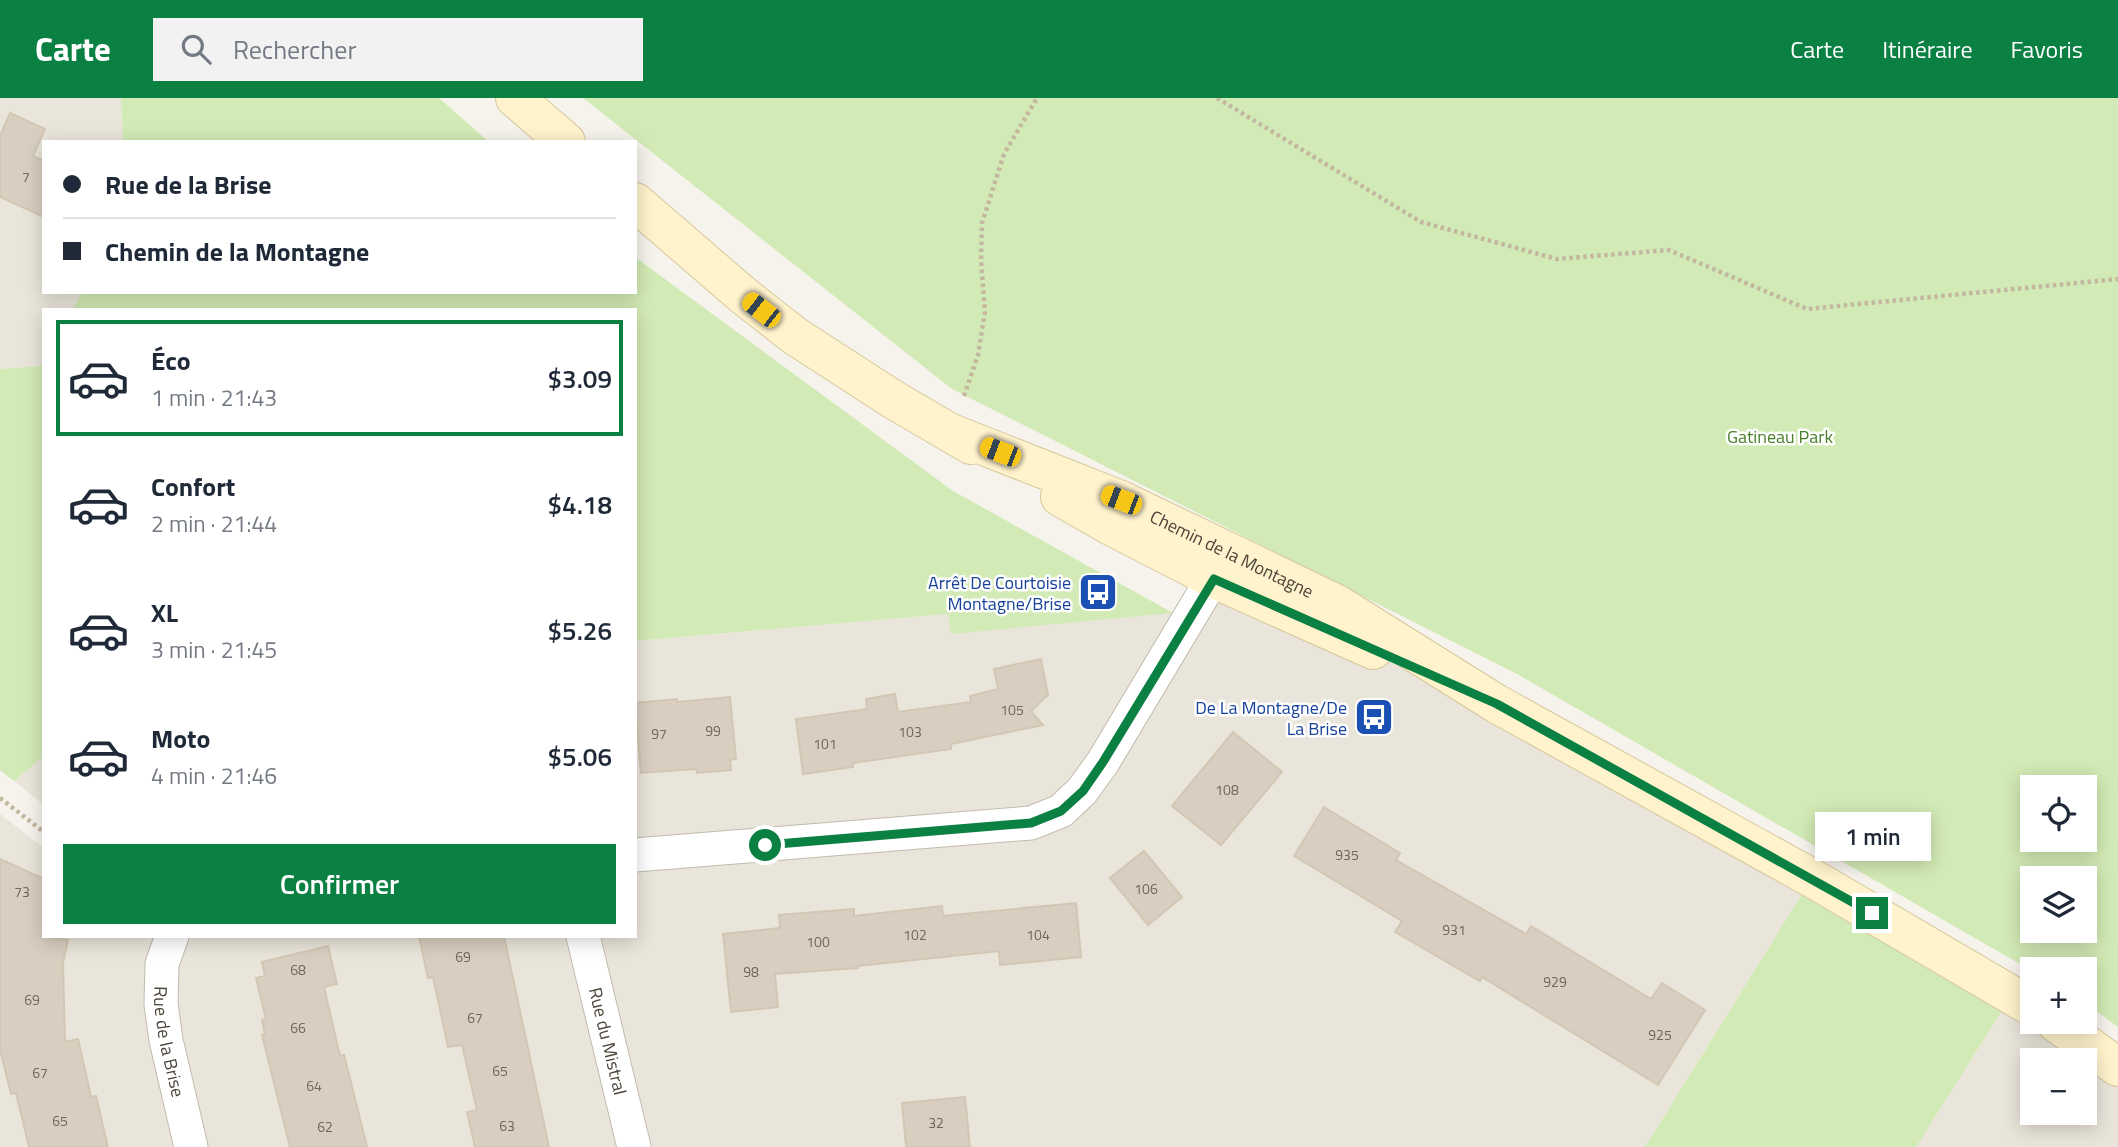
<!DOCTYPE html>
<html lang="fr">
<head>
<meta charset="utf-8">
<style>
  :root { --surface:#fff; --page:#f2f2f3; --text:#1f2937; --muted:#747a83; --line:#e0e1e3; --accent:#0b8043 }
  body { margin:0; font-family:"Titillium Web",sans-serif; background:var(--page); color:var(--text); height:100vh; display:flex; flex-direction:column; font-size:26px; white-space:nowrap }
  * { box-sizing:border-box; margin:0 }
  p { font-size:23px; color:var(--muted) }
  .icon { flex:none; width:38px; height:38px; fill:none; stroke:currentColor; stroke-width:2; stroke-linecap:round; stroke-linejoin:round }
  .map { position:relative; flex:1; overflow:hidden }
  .sheet { position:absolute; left:42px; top:210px; width:595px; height:630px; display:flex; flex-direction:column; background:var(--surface); border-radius:0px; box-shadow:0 4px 18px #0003 }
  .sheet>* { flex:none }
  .top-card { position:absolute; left:42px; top:42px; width:595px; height:154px; border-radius:0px; box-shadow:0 4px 18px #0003; display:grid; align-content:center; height:154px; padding:0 21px; background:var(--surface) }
  .buttons { position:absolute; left:2020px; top:677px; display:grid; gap:14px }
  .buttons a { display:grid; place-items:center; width:77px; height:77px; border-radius:0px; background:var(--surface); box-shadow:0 4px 18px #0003; font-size:35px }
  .end { position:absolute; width:32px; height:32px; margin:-16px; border:9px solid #0b8043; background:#fff; box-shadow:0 0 0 4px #fff }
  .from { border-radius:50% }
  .bubble { position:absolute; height:49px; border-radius:0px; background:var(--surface); box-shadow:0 4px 18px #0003; font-size:23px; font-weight:600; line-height:49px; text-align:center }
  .car { position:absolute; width:21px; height:42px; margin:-21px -10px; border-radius:9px; box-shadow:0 0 5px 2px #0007; background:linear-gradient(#f5c518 24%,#345 0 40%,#f5c518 0 76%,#345 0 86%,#f5c518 0) }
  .top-card b { display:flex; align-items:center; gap:24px; height:66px; font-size:26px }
  .top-card b+b { border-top:2px solid var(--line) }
  .top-card i { width:18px; height:18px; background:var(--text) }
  ul { padding:12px 0 0; list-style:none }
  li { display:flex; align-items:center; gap:21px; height:116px; margin:0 14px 10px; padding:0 7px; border:4px solid transparent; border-radius:0px }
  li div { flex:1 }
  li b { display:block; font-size:26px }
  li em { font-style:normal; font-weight:600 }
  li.on { border-color:var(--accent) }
  li>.icon { width:63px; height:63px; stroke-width:1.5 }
  .cta { display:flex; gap:14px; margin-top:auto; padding:14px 21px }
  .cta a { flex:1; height:80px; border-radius:0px; background:var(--accent); color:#fff; font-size:28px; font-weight:600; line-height:80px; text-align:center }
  header { display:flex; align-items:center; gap:42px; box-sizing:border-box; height:98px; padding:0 35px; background:var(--accent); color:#fff }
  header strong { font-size:33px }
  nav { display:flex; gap:38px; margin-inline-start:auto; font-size:24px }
  .search { width:490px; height:63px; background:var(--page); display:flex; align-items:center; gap:18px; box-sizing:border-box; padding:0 24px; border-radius:0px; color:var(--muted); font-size:26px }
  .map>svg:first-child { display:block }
</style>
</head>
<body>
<header>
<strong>Carte</strong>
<div class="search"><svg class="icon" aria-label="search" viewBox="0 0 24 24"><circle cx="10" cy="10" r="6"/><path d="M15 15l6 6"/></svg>Rechercher</div>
<nav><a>Carte</a><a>Itinéraire</a><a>Favoris</a></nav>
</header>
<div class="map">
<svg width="2118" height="1049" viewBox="0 0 2118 1049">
  <rect width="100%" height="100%" fill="#f6f3ec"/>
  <!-- residential -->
  <g fill="#eae5da" fill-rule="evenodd">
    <polygon points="0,0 121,0 123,44 44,44 44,194 82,194 72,212 44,212 44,262 40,268 0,271"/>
    <polygon points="1214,481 1497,606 1812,780 1645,1049 0,1049 0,716 44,750 44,838 635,838 635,543 949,516 951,535 1173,515"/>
    <polygon points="44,658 44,707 14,683"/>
    <path d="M2012 897 2118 969V1049H1916ZM2032 962H2084V1015H2032Z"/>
  </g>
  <!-- green -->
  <g fill="#d2eab5" fill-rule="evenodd">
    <polygon points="121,0 439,0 489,44 123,44"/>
    <path d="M583 0H2118V929L2084 904V872H2032V873L1517 576 952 291ZM2032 690H2084V742H2032ZM2032 780H2084V833H2032Z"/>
    <polygon points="635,159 953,393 1173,515 951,536 948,516 635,543 635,212 72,212 82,194 635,194"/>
    <polygon points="44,262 44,658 14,683 0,672 0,271 40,268"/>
    <polygon points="1812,780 2012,897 1916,1049 1645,1049"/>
  </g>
  <!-- building -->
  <g fill="#d8cfc1" stroke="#d3c7b4" stroke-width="2">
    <polygon points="10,15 45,31 33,58 44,63 44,119 0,99 0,38"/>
    <polygon points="1041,561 1048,597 1031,613 1043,627 951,646 951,651 853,665 853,669 803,676 796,621 867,611 866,601 895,596 898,614 971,604 970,598 998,591 994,571"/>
    <polygon points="730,599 736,661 730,662 731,672 697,675 697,671 641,675 635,605 677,601 677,604"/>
    <polygon points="1233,634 1282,674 1221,747 1172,708"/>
    <polygon points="1324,709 1400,755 1396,762 1526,836 1531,828 1651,901 1662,885 1705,912 1658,987 1482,879 1480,883 1395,834 1402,823 1294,758"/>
    <polygon points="1144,753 1182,799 1148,827 1110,780"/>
    <polygon points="0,761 44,781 44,838 68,842 63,865 65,944 78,941 91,999 96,998 108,1049 29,1049 16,995 11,996 0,951"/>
    <polygon points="1076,805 1081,859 1000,867 999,853 858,868 858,870 775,876 778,909 731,914 723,836 780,830 779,817 854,811 854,818 942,808 943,818"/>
    <polygon points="419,838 504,838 549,1049 475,1049 467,1014 477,1012 462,947 448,949 433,879 428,880"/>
    <polygon points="328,848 337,886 324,889 340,958 344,957 367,1049 290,1049 262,937 265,936 262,922 266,921 256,880 265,878 262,864"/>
    <polygon points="965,999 970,1049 906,1049 902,1005"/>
  </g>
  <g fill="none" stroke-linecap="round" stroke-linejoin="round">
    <!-- street casing -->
    <g stroke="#c2bbae" stroke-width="35">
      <g id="street">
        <polyline points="635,757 1031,725 1061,713 1082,693 1103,664 1225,460"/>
        <path id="s1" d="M172 838 162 866 161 906 166 942 191 1049"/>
        <path id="s2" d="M583 838 634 1049"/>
      </g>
    </g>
    <!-- secondary casing -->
    <g stroke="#d6c79b" stroke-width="40">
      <g id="secondary">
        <polyline points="515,0 566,44"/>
        <polyline points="635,104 744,198 795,238 894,302 971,347"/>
        <path id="s3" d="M951 335 1121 402 1337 506 1497 606 1812 780 2032 909"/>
        <polyline points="1060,399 1109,427 1214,481 1373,552"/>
        <polyline points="2055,924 2118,969"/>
      </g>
    </g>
    <!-- path -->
    <g stroke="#c4b79f" stroke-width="4.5" stroke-dasharray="3.5 3.5" stroke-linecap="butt">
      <polyline points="1217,0 1421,124 1557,161 1669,152 1807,211 2118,181"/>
      <polyline points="964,298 978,257 985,214 981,162 982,125 1004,56 1037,0"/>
      <polyline points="0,700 44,734"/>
    </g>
    <!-- street -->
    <use href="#street" stroke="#fff" stroke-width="33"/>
    <!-- secondary -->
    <use href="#secondary" stroke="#fff3cd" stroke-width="38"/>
  </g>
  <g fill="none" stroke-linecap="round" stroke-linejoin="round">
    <!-- route -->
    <polyline stroke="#0b8043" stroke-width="9" points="765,747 1031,725 1061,713 1083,693 1103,664 1214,481 1497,606 1872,815"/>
  </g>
  <!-- icons -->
  <defs>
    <g id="bus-square" transform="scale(2.0125)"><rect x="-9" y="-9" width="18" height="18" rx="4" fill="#1a4fb4" stroke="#fff"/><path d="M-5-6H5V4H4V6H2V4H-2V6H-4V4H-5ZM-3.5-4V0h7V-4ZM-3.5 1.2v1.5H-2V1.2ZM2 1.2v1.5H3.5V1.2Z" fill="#fff"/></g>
  </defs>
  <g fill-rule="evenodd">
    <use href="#bus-square" x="1098" y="494"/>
    <use href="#bus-square" x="1374" y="619"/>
  </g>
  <g text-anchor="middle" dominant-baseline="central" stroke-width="5" stroke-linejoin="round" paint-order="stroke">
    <!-- number labels -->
    <g font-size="14" fill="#6e675b">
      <text x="26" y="78">7</text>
      <text x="1012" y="611">105</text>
      <text x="713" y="632">99</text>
      <text x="910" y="633">103</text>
      <text x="659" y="635">97</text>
      <text x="825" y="645">101</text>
      <text x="1227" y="691">108</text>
      <text x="1347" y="756">935</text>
      <text x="1146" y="790">106</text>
      <text x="22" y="793">73</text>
      <text x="1454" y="831">931</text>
      <text x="915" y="836">102</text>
      <text x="1038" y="836">104</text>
      <text x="818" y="843">100</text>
      <text x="463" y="858">69</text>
      <text x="298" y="871">68</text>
      <text x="751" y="873">98</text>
      <text x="1555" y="883">929</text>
      <text x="32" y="901">69</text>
      <text x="475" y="919">67</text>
      <text x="298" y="929">66</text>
      <text x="1660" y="936">925</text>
      <text x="500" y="972">65</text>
      <text x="40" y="974">67</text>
      <text x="314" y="987">64</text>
      <text x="60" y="1022">65</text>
      <text x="936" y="1024">32</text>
      <text x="507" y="1027">63</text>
      <text x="325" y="1028">62</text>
    </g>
    <!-- park labels -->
    <g font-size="18" fill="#4a7f2a" stroke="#fff">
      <text x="1780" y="338">Gatineau Park</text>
    </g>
    <!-- street labels -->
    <g font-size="18" fill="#4b4439" stroke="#fff">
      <text stroke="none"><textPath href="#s3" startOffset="306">Chemin de la Montagne</textPath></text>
      <text stroke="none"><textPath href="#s1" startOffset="108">Rue de la Brise</textPath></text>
      <text stroke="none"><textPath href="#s2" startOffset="108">Rue du Mistral</textPath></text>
    </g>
    <!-- transit labels -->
    <g font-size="18" fill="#164399" stroke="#fff" text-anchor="end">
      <text x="1071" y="484">Arrêt De Courtoisie<tspan x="1071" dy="21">Montagne/Brise</tspan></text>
      <text x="1347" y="609">De La Montagne/De<tspan x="1347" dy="21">La Brise</tspan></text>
    </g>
  </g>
</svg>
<div class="buttons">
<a><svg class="icon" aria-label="locate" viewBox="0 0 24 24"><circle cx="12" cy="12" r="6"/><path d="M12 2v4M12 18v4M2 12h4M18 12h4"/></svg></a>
<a><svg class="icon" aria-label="layers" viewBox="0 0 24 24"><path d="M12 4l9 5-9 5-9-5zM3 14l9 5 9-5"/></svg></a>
<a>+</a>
<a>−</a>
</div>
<i class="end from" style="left:765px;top:747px"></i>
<i class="end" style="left:1872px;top:815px"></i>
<div class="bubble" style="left:1815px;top:714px;width:116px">1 min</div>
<i class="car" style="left:761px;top:212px;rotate:308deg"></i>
<i class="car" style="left:1000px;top:354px;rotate:291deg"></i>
<i class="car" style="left:1121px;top:402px;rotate:291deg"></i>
<div class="top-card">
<b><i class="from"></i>Rue de la Brise</b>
<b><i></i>Chemin de la Montagne</b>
</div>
<section class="sheet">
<ul>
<li class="on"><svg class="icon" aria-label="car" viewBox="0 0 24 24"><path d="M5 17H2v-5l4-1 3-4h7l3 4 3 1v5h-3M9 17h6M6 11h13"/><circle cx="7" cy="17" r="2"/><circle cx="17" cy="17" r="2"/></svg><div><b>Éco</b><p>1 min · 21:43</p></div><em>$3.09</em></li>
<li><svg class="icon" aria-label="car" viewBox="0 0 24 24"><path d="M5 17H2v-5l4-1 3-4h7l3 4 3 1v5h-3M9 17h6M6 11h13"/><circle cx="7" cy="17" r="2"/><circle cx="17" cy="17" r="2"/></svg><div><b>Confort</b><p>2 min · 21:44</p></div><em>$4.18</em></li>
<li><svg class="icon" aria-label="car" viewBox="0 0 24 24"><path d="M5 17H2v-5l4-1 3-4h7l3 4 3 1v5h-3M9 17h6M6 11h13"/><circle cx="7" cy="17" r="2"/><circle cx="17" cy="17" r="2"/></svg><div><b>XL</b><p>3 min · 21:45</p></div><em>$5.26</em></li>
<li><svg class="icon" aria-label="car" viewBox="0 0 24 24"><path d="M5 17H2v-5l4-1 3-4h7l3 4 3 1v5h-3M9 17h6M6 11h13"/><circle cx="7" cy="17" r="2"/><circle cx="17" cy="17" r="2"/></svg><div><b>Moto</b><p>4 min · 21:46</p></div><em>$5.06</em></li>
</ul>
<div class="cta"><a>Confirmer</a></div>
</section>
</div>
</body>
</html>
